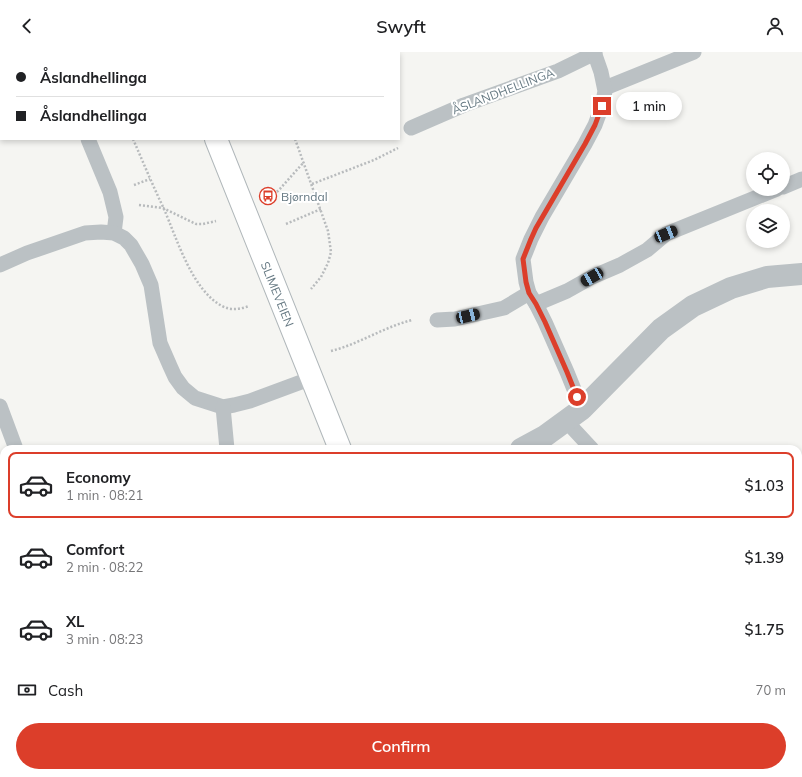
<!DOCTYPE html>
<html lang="en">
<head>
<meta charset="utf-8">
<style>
  :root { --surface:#fff; --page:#f2f2f2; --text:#202124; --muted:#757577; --line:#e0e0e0; --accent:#dc3e2a }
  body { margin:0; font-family:Mulish,sans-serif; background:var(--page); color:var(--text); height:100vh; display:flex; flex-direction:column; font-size:15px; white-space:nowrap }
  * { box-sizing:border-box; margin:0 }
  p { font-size:13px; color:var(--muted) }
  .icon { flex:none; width:22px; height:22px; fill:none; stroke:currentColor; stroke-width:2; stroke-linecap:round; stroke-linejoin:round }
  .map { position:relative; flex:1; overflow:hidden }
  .drawer { position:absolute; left:0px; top:393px; width:802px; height:332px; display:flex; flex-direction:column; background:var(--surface); border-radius:12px 12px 0 0; box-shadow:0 2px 6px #0003 }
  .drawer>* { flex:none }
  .guide { position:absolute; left:0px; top:0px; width:400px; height:88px; box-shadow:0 2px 6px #0003; display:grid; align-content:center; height:88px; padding:0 16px; background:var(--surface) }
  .controls { position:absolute; left:746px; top:100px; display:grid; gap:8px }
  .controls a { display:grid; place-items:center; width:44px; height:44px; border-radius:50%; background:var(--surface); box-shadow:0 2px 6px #0003; font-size:20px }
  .end { position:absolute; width:18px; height:18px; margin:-9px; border:5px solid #dc3e2a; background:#fff; box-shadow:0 0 0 2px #fff }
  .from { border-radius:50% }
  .bubble { position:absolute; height:28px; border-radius:14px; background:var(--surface); box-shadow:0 2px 6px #0003; font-size:13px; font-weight:600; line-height:28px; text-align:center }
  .car { position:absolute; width:12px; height:24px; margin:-12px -6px; border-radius:5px; box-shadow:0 0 3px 1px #0007; background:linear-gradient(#222 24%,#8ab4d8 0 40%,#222 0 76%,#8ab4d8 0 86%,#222 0) }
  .guide b { display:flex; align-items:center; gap:14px; height:38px; font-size:15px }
  .guide b+b { border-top:1px solid var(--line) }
  .guide i { width:10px; height:10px; background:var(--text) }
  ul { padding:7px 0 0; list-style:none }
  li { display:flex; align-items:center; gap:12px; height:66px; margin:0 8px 6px; padding:0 8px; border:2px solid transparent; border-radius:8px }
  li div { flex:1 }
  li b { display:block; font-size:15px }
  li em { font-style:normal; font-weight:600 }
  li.active { border-color:var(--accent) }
  li>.icon { width:36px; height:36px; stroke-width:1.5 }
  .pay { display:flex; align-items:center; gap:10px; height:44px; padding:0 16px; font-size:15px }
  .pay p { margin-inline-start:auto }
  .action { display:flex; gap:8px; margin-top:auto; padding:8px 16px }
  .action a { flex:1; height:46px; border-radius:24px; background:var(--accent); color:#fff; font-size:16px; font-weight:600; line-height:46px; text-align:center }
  header { display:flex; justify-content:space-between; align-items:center; height:52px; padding:0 16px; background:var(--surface); font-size:18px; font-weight:600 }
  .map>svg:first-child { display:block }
</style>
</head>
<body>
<header><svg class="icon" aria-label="back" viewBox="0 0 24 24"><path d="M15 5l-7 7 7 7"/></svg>Swyft<svg class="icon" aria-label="person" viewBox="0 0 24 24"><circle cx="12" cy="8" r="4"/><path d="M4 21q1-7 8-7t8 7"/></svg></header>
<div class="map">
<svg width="802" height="725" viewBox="0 0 802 725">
  <rect width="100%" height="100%" fill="#f5f5f2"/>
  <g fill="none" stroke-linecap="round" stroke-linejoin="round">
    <!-- secondary casing -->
    <g stroke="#b0b7ba" stroke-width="24">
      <g id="secondary">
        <polyline points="181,0 182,1"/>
        <path id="s1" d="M216 87 340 397"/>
      </g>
    </g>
    <!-- path -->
    <g stroke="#b8bbbd" stroke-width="2.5" stroke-dasharray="2 2" stroke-linecap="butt">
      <polyline points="264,0 265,1"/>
      <polyline points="0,60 1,60"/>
      <path d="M133 87C143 110 153 134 164 157 177 187 192 238 222 254 231 259 241 257 249 254"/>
      <polyline points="295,87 328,179 331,200 328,211 321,225 311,237"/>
      <polyline points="312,132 374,108 398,96"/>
      <polyline points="134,133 150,127"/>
      <polyline points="273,141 278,139 304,110"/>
      <polyline points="139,153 163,156 196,172 203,172 216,169"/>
      <polyline points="286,172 321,157"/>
      <path d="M331 299C359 292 384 275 412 268"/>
      <polyline points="798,632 802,634"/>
      <polyline points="350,721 351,725"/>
    </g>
    <!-- lane -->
    <g stroke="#bbc1c4" stroke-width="15">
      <polyline points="605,36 694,0"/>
      <polyline points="411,76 464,53 558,19 595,1"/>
      <polyline points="88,87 110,140 116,165 114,181"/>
      <polyline points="783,135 802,127"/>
      <polyline points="0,213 27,201 85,181 101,180 114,181 124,186 131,193 142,212 151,233 160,291 170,314 175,325 183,336 195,346 223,355 234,353 250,349 312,326"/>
      <polyline points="536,252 567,239 592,225 620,213 647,198 666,182 777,137"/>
      <polyline points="437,268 455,267 504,256 529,241"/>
      <polyline points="0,354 16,397"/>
      <polyline points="223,355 227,397"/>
      <polyline points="582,357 567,320 545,270 536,252 529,241 526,230 523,207 531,187 542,165 585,92 595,73 602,54 605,39 601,20 594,0"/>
      <polyline points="566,369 592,397"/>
    </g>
    <!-- street -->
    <g stroke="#bbc1c4" stroke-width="22">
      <polyline points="521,397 545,384 582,357 661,277 693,254 731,236 767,225 802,222"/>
      <polyline points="0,615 4,613"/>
      <polyline points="129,725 134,721"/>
    </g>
    <!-- secondary -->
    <use href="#secondary" stroke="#fff" stroke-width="22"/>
  </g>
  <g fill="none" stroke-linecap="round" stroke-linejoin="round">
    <!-- route -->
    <polyline stroke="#dc3e2a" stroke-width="5" points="577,345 567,320 545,270 536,252 529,241 526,230 523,207 531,187 536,176 585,92 595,73 602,54"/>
  </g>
  <!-- icons -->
  <defs>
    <g id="bus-ring" transform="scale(0.9)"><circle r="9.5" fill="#fff" stroke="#dc3e2a" stroke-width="1.5"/><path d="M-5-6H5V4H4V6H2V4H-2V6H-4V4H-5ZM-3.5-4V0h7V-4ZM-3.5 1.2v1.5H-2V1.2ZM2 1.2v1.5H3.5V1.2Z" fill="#dc3e2a"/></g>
  </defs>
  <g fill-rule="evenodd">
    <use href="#bus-ring" x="268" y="144"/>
  </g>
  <g text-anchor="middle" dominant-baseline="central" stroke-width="4" stroke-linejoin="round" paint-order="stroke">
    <!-- street labels -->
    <g font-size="12" fill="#657882" stroke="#fff">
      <text transform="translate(503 39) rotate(-21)">ÅSLANDHELLINGA</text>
      <text stroke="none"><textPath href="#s1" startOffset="167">SLIMEVEIEN</textPath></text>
    </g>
    <!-- poi labels -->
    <g font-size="12" fill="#657882" stroke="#fff" text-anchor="start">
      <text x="281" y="144">Bjørndal</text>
    </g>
  </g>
</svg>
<div class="controls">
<a><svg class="icon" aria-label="locate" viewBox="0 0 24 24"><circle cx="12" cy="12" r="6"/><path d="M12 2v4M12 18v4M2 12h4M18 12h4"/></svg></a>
<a><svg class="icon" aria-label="layers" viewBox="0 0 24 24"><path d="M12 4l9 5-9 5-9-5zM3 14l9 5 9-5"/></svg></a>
</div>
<i class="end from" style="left:577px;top:345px"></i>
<i class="end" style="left:602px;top:54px"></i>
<div class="bubble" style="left:616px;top:40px;width:66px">1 min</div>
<i class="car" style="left:666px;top:182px;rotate:68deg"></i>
<i class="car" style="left:592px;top:225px;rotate:240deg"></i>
<i class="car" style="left:468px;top:264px;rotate:77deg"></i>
<div class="guide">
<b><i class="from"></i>Åslandhellinga</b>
<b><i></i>Åslandhellinga</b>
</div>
<section class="drawer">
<ul>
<li class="active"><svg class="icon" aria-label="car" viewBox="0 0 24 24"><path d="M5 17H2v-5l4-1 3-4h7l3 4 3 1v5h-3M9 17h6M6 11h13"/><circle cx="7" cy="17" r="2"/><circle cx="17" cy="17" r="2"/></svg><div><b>Economy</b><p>1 min · 08:21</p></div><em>$1.03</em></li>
<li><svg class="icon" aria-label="car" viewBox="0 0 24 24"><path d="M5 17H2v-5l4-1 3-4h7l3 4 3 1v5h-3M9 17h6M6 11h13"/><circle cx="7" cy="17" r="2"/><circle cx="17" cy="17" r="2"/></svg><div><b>Comfort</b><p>2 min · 08:22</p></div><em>$1.39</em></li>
<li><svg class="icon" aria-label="car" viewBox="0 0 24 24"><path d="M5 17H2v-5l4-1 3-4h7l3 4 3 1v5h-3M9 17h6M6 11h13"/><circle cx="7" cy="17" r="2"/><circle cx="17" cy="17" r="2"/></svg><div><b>XL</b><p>3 min · 08:23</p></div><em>$1.75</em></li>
</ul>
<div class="pay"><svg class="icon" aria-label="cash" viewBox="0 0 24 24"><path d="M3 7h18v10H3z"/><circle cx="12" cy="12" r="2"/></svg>Cash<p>70 m</p></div>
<div class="action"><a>Confirm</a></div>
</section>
</div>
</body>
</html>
